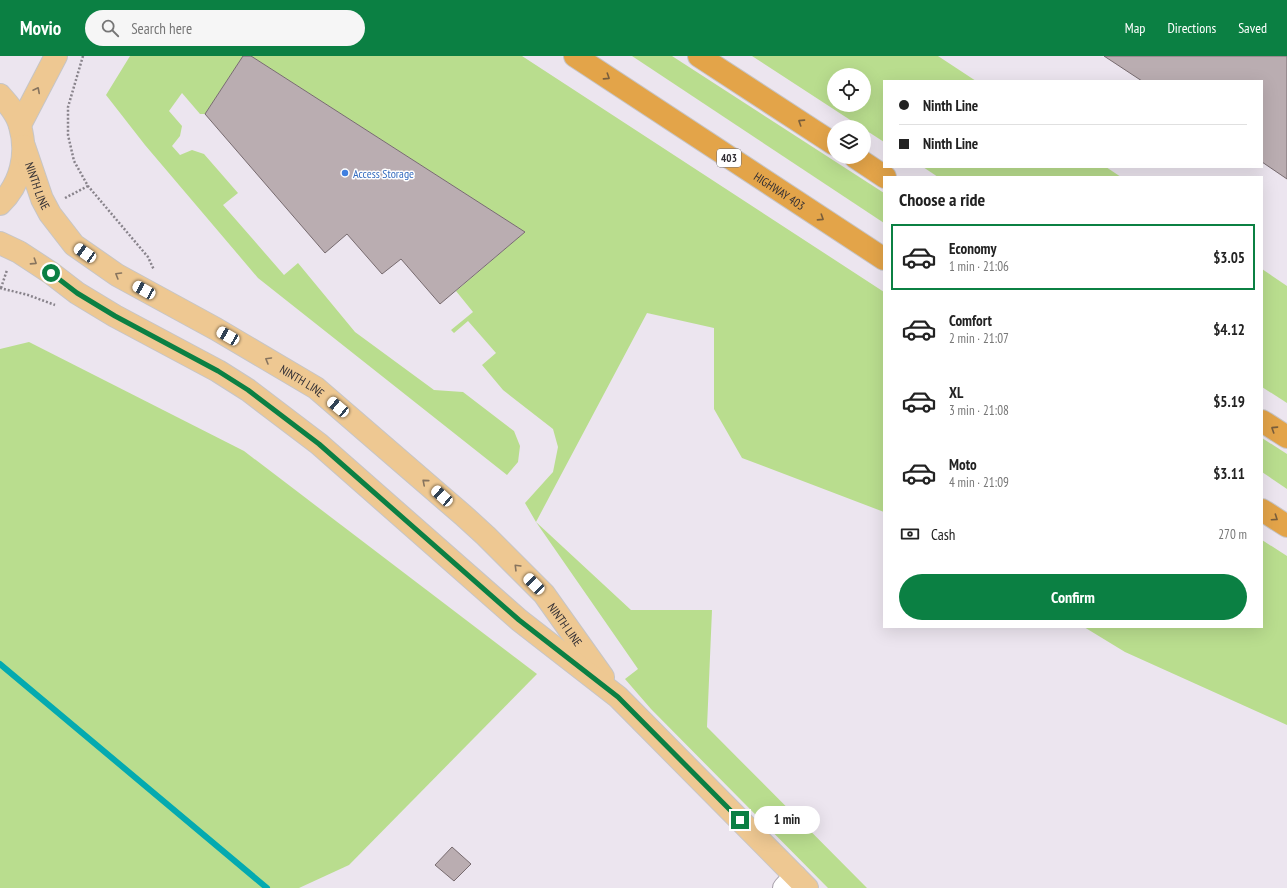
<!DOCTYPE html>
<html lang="en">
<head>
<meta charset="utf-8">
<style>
  :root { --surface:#fff; --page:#f6f6f6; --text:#222; --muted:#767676; --line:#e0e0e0; --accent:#0b8043 }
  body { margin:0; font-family:"PT Sans Narrow",sans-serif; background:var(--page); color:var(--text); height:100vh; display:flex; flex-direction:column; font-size:15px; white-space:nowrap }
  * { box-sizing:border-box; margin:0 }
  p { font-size:13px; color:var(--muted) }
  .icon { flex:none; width:22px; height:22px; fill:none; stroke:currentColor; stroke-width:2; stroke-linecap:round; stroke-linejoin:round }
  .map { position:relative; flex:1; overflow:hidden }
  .details { position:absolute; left:883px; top:120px; width:380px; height:452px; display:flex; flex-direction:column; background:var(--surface); border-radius:0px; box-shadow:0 4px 16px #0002 }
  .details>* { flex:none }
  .guide { position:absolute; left:883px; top:24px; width:380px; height:88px; border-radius:0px; box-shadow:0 4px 16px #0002; display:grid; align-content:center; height:88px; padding:0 16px; background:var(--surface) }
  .controls { position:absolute; left:827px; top:12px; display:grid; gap:8px }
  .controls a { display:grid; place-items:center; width:44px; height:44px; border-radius:50%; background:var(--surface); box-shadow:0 4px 16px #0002; font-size:20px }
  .end { position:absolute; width:18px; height:18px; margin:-9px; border:5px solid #0b8043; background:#fff; box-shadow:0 0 0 2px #fff }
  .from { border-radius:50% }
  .bubble { position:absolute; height:28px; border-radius:14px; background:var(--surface); box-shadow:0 4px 16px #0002; font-size:13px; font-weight:600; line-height:28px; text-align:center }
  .car { position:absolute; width:12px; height:24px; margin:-12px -6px; border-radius:5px; box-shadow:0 0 3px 1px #0007; background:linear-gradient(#fff 24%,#345 0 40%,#fff 0 76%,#345 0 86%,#fff 0) }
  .guide b { display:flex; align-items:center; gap:14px; height:38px; font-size:15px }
  .guide b+b { border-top:1px solid var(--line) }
  .guide i { width:10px; height:10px; background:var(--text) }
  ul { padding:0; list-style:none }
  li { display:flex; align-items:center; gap:12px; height:66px; margin:0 8px 6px; padding:0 8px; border:2px solid transparent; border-radius:0px }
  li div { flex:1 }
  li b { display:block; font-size:15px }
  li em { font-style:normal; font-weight:600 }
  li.on { border-color:var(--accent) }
  li>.icon { width:36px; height:36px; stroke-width:1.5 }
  h2 { padding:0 16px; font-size:18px; line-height:48px }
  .pay { display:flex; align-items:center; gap:10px; height:44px; padding:0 16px; font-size:15px }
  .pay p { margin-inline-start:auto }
  .button { display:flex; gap:8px; margin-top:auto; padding:8px 16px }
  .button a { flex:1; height:46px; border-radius:24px; background:var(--accent); color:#fff; font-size:16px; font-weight:600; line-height:46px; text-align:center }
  header { display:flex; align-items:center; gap:24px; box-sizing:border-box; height:56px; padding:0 20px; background:var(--accent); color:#fff }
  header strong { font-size:19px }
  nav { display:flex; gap:22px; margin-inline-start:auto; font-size:14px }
  .search { width:280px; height:36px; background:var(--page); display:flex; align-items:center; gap:10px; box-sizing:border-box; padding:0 14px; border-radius:22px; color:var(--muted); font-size:15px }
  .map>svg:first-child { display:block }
</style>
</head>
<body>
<header>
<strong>Movio</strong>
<div class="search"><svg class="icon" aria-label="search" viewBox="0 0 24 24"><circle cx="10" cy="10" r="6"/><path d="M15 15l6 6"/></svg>Search here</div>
<nav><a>Map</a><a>Directions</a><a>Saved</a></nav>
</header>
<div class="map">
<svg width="1287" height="832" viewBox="0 0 1287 832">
  <rect width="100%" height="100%" fill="#ece5ef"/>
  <!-- green -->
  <g fill="#b9dd8e" fill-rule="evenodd">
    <polygon points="130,0 243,0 205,58 200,58 182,37 169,55 182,70 180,80 172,90 180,99 192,94 204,98 238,137 223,149 284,219 298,207 355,276 434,334 463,336 514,375 520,390 518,406 507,419 258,222 145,89 106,39"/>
    <polygon points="251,0 522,0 884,236 884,456 742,402 714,353 714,272 647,257 536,466 631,554 712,554 707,671 867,832 828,832 651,653 625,623 638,613 536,466 525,447 553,416 558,391 553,373 503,334 482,309 496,297 468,265 454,277 451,274 473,256 456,235 525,176"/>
    <polygon points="632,0 672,0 884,137 884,167"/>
    <path d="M752 0H938L976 25H884V86L864 73V71H861ZM834 19H864V49H834Z"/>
    <polygon points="923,111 1106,111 1121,121 938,121"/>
    <polygon points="1262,213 1287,230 1287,347 1262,331"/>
    <polygon points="29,286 244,395 537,618 349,809 299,832 0,832 0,293"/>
    <polygon points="1262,382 1287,398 1287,433 1262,416"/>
    <polygon points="1262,484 1287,500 1287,669 1125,596 1084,571 1262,571"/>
  </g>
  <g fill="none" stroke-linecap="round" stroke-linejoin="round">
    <!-- stream -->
    <polyline stroke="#04aab0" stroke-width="6" points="0,608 267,832"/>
  </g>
  <!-- building -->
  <g fill="#baadb1" stroke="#776b6f">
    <polygon points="243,0 251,0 525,176 440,248 401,203 382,218 347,178 325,197 205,58"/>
    <polygon points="1104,0 1287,0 1287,123 1262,106 1262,25 1142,25"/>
    <polygon points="452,791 471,808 454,825 435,809"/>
  </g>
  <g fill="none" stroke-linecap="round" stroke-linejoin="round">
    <!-- minor casing -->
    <g stroke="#a69fa9" stroke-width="24">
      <polyline id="minor" points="784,832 795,820"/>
    </g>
    <!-- major casing -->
    <g stroke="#c6c5c6" stroke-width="24">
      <g id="major">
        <path d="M0 39C8 48 17 58 20 70 28 98 21 128 0 148"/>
        <polyline points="20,69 56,0"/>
        <path id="s1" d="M24 90 42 143 50 158 74 189 117 219 216 273 316 332 463 459 486 480 544 538 603 621"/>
        <polyline points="0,187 19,196 51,217 77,237 115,260 218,315 248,334 319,388 519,564 618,641 807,832"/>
      </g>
    </g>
    <!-- highway casing -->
    <g stroke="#c6c5c6" stroke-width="24">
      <g id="highway">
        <path id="s2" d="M575 0 884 203"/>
        <polyline points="699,0 834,88"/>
        <polyline points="855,101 885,121"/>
        <polyline points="1262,365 1287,381"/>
        <polyline points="1262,454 1287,470"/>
      </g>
    </g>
    <!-- path -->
    <g stroke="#88838b" stroke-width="2.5" stroke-dasharray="2 2" stroke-linecap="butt">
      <polyline points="83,0 68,51 68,79 74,105 88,130 148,201 154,214"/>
      <polyline points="65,142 88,130"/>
      <polyline points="0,232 28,239 55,249"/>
      <polyline points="1,232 7,214"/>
    </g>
    <!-- minor -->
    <use href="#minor" stroke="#fff" stroke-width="22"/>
    <!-- major -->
    <use href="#major" stroke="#eec892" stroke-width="22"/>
    <!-- highway -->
    <use href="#highway" stroke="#e3a449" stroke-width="22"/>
  </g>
  <!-- one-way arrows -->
  <defs><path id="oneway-chevron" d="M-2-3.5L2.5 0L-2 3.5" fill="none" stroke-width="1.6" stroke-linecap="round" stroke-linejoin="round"/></defs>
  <g stroke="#795e3c">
    <use href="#oneway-chevron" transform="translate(607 21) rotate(33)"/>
    <use href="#oneway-chevron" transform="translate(801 66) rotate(-147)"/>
    <use href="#oneway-chevron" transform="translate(821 162) rotate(33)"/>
    <use href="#oneway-chevron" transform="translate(1274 373) rotate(-147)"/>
    <use href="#oneway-chevron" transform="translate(1275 462) rotate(34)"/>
  </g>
  <g stroke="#87745e">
    <use href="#oneway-chevron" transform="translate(37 34) rotate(-63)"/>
    <use href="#oneway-chevron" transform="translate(34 206) rotate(33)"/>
    <use href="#oneway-chevron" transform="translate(118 219) rotate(-149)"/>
    <use href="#oneway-chevron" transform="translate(268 304) rotate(-150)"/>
    <use href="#oneway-chevron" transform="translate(425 426) rotate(-139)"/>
    <use href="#oneway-chevron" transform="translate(517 511) rotate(-135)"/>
  </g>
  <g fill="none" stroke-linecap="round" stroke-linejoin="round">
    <!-- route -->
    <polyline stroke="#0b8043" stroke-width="5" points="51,217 77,237 115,260 218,315 248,334 319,388 519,564 618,641 740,764"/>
  </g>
  <!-- markers -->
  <circle fill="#3f7fe0" stroke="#fff" stroke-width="1.5" cx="345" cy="117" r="4"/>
  <g text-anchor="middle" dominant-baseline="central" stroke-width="3" stroke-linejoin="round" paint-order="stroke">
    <!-- shield labels -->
    <rect fill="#fff" stroke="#706d71" stroke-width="1" x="717" y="93" width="24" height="18" rx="3"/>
    <g font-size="11" font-weight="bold" fill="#322f34">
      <text x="729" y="102">403</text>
    </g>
    <!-- shop labels -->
    <g font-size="12" fill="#366cbe" stroke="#fff" text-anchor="start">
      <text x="353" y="117">Access Storage</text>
    </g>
    <!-- street labels -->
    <g font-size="12" fill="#322f34" stroke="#fff">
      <text stroke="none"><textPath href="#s1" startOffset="42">NINTH LINE</textPath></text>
      <text stroke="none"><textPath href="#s2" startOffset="245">HIGHWAY 403</textPath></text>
      <text stroke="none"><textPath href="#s1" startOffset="378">NINTH LINE</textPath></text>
      <text stroke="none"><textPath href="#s1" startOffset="738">NINTH LINE</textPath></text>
    </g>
  </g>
</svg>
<div class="controls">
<a><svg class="icon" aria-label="locate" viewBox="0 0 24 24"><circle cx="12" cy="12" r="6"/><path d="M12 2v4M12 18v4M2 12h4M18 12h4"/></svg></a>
<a><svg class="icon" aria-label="layers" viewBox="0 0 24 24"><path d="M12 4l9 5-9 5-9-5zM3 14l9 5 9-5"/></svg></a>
</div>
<i class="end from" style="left:51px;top:217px"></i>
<i class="end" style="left:740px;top:764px"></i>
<div class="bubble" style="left:754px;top:750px;width:66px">1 min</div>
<i class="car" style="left:85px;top:197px;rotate:305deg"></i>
<i class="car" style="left:144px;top:234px;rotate:299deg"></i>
<i class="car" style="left:228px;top:280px;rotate:300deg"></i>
<i class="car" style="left:338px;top:351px;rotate:310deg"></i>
<i class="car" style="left:442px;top:440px;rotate:312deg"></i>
<i class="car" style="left:534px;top:528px;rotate:315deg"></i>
<div class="guide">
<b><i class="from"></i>Ninth Line</b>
<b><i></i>Ninth Line</b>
</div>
<section class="details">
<h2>Choose a ride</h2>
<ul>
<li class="on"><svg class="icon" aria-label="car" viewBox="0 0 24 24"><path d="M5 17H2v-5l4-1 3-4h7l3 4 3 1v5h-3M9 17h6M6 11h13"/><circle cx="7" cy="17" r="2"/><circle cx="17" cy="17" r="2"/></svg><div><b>Economy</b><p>1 min · 21:06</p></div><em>$3.05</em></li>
<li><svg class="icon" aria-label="car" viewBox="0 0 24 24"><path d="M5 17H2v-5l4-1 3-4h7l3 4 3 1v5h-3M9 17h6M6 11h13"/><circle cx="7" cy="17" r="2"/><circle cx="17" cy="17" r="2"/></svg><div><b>Comfort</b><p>2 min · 21:07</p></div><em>$4.12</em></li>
<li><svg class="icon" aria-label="car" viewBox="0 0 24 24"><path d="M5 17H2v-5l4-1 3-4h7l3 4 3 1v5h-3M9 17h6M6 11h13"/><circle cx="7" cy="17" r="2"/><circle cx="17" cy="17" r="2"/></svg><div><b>XL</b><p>3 min · 21:08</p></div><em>$5.19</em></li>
<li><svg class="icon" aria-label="car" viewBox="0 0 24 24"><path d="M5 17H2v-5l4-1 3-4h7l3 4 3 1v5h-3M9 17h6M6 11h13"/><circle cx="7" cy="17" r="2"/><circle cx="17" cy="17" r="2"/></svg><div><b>Moto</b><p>4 min · 21:09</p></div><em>$3.11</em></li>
</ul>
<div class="pay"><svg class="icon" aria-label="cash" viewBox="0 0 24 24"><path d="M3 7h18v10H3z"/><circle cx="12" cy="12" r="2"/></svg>Cash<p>270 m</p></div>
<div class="button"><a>Confirm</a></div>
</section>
</div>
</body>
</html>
